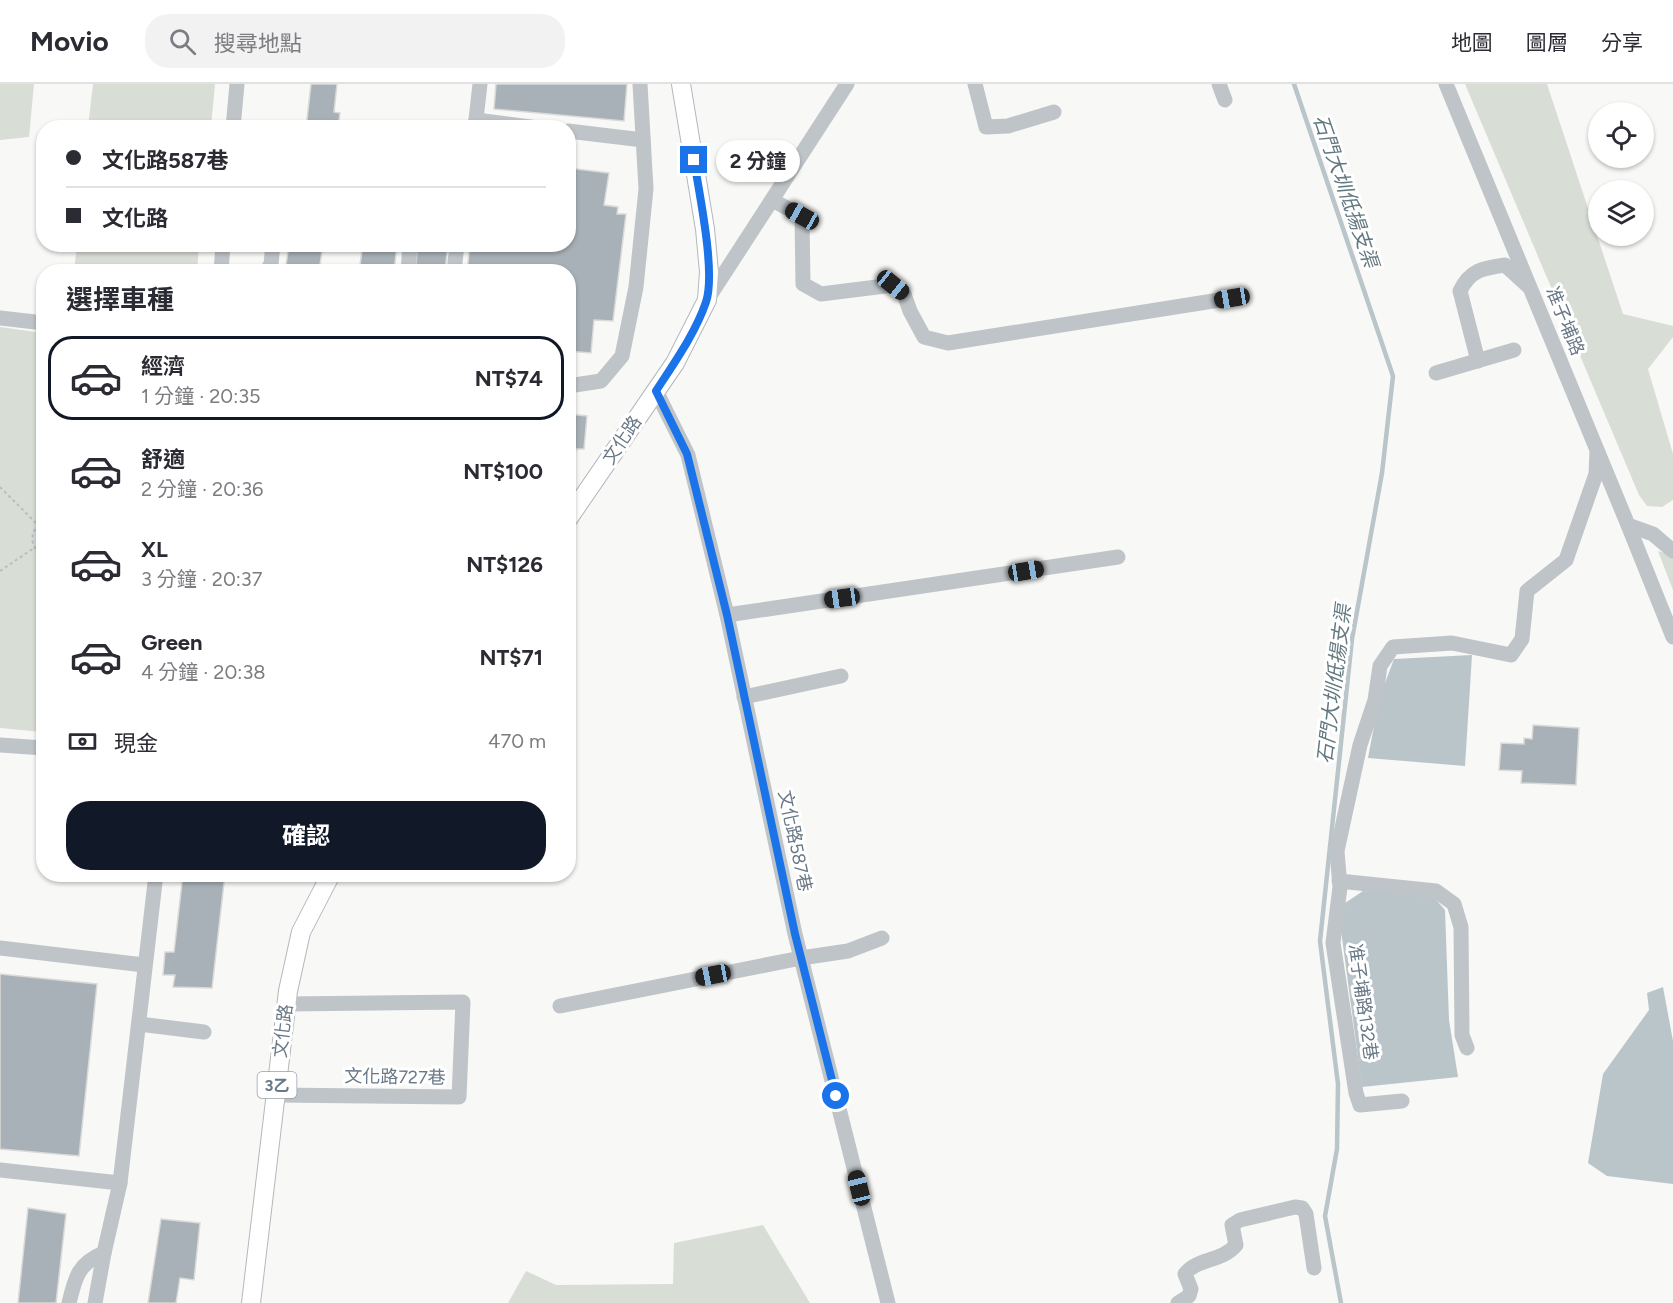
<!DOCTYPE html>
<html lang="zh-TW">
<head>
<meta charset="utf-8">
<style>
  :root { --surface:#fff; --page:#f2f2f3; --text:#2b2b33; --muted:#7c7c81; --line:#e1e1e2; --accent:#111827 }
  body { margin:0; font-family:Figtree,"Noto Sans TC",sans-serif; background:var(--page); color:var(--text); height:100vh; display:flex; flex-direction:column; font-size:22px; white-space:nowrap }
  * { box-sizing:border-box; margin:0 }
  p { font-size:20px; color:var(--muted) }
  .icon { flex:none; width:33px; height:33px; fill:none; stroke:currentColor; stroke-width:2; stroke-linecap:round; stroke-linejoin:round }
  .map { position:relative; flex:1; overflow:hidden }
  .panel { position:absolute; left:36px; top:180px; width:540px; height:618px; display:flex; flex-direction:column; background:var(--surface); border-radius:24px; box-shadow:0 2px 4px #0004 }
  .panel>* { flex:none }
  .top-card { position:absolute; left:36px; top:36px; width:540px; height:132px; border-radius:24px; box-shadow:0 2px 4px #0004; display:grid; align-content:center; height:132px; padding:0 30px; background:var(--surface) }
  .fabs { position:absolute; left:1588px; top:18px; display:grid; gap:12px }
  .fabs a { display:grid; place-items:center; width:66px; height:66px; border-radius:50%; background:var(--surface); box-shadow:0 2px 4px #0004; font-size:30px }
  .end { position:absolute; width:27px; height:27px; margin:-14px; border:8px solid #1a73e8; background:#fff; box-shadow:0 0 0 3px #fff }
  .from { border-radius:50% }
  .bubble { position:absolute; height:42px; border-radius:21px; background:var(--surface); box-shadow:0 2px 4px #0004; font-size:20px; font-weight:700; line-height:42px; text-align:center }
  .car { position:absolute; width:18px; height:36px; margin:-18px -9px; border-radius:8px; box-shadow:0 0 4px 2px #0007; background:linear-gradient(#222 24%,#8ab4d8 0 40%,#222 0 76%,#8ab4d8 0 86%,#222 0) }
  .top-card b { display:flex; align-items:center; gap:21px; height:57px; font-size:22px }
  .top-card b+b { border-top:2px solid var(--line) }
  .top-card i { width:15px; height:15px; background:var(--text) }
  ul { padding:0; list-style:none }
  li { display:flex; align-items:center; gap:18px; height:84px; margin:0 12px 9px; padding:0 18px; border:3px solid transparent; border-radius:24px }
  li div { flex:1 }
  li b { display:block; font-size:22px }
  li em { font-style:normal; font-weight:700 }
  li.current { border-color:var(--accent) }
  li>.icon { width:54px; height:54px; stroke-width:1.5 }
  h2 { padding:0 30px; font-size:27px; line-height:72px }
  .pay { display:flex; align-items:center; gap:15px; height:66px; padding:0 30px; font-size:22px }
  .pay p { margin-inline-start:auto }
  .button { display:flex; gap:12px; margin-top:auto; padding:12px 30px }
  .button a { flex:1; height:69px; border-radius:24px; background:var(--accent); color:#fff; font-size:24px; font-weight:700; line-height:69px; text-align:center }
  header { display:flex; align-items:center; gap:36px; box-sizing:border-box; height:84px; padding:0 30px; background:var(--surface); border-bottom:2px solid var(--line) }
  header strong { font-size:28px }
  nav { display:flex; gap:33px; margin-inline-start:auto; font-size:21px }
  .search { width:420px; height:54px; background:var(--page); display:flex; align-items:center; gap:15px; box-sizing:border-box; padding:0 21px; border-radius:24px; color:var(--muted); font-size:22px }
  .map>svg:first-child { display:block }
</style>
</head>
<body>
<header>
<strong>Movio</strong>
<div class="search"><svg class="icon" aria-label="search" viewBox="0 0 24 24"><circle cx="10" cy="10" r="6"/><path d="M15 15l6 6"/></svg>搜尋地點</div>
<nav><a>地圖</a><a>圖層</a><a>分享</a></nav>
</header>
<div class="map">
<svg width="1673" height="1219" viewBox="0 0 1673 1219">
  <rect width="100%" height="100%" fill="#f8f8f6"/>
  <!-- green -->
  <g fill="#d8ddd5">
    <polygon points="0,0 34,0 29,53 0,56"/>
    <polygon points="93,0 215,0 211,43 88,43"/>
    <polygon points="1465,0 1547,0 1623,230 1673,242 1673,253 1648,285 1673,370 1673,416 1662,423 1647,422 1639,411"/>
    <polygon points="77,161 199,161 197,187 74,187"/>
    <polygon points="0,243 43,249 43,648 0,644"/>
    <polygon points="1658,467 1673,471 1673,506"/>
    <polygon points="763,1141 810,1219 508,1219 526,1187 556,1201 673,1200 674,1159"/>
  </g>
  <!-- water -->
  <g fill="#bac5ca">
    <polygon points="1472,571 1465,682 1368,674 1379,615 1394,575"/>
    <polygon points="1363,807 1432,811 1445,826 1449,936 1458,993 1362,1003 1341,846 1345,819"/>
    <polygon points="1663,903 1673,957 1673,1100 1607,1092 1588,1079 1603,990 1649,926 1647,909"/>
  </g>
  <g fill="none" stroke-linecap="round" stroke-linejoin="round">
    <!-- stream -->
    <polyline stroke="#bac5ca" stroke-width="4.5" points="1294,0 1393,292 1382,389 1352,555 1320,857 1338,1000 1337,1065 1325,1132 1341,1219"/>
  </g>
  <!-- building -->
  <g fill="#a8b1b7" stroke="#dadad8" stroke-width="1.5">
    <polygon points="311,0 337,0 334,28 340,29 338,44 306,44"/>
    <polygon points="496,0 627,0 624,37 494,25"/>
    <polygon points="568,84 609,89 604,121 618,123 617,130 626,130 613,237 594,236 591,269 568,267 568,188 467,188 470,160 568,160"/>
    <polygon points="289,160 323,160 319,188 285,188"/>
    <polygon points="363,160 397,160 394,188 359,188"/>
    <polygon points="418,160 448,160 445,188 415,188"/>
    <polygon points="568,330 587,332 584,365 576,365 574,376 568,376"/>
    <polygon points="1533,641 1579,644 1576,701 1521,699 1522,687 1499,686 1501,659 1524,660 1524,654 1532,655"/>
    <polygon points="183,790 225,790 212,904 173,903 175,891 163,891 165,868 174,868"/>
    <polygon points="0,890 97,900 79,1072 0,1065"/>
    <polygon points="28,1124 66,1130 56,1219 18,1219"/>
    <polygon points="161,1135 200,1139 194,1196 180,1194 176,1219 148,1219"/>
  </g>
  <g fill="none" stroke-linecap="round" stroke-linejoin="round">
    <!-- major casing -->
    <g stroke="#b3b8bc" stroke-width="20">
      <g id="major">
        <polyline points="568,435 675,279 707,216 709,188 705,145 681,0"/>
        <polyline points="251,1219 288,907 301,848 331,790"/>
      </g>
    </g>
    <!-- path -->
    <g stroke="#babdc0" stroke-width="2" stroke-dasharray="3 3" stroke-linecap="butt">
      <polyline points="0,403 38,441"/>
      <path d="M44 437C28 446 29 464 44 473"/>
      <polyline points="0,487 34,464"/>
    </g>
    <!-- minor -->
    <g stroke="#bfc4c8" stroke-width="15">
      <polyline points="975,0 986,43 1008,42 1054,28"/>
      <polyline points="1219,0 1225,16"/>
      <polyline points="1446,0 1628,441 1653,450 1673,467"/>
      <polyline points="476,36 538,44"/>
      <polyline points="233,44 237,0"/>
      <polyline points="475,44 480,0"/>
      <polyline points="568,47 643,56"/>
      <polyline points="772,116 802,132 803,200 821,210 893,201 904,210 910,227 924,253 948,259 1232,214"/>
      <polyline points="221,188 223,160"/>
      <polyline points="266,188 271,180 273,160"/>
      <polyline points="408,188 410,160"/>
      <polyline points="454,188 457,160"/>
      <polyline points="707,216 847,0"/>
      <polyline points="0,234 44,239"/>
      <path d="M1478 277 1460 207C1470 186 1483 184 1505 181L1528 202"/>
      <polyline points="1436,289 1514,266"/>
      <polyline points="568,302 601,297 622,272 636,203 646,105 640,0"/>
      <polyline points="656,307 688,371 727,531 795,850 888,1219"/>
      <polyline points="1628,441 1673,553"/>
      <polyline points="727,531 1118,473"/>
      <polyline points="744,613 841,592"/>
      <polyline points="0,661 44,664"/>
      <polyline points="1339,797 1436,807 1454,820 1461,843 1462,951 1467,964"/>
      <polyline points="0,864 144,881"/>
      <polyline points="560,922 801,874 848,867 882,854"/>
      <polyline points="139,940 204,948"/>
      <polyline points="276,1011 459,1013 463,918 287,920"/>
      <polyline points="1402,1017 1360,1021 1356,1009 1333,859 1340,803 1337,767 1360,661 1375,616 1380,582 1393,563 1452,559 1511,571 1522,555 1527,507 1566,476 1596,390 1597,366"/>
      <polyline points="0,1086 120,1099"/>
      <path d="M69 1219C75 1194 78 1179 104 1169"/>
      <polyline points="95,1219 104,1169 120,1099 156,790"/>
      <path d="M1178 1219 1189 1212 1191 1205 1185 1190C1197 1174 1222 1178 1236 1161L1232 1141 1240 1136 1295 1123 1302 1124 1306 1130 1314 1184"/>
    </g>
    <!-- major -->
    <use href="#major" stroke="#fff" stroke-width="18"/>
  </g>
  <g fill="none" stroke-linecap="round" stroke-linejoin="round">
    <!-- route -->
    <path stroke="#1a73e8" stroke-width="8" d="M694 76C699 109 716 188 706 218 695 250 674 279 656 307L687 370 727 531 795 850 836 1012"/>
  </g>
  <g text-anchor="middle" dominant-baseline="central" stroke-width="6" stroke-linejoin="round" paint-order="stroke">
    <!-- shield labels -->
    <rect fill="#fff" stroke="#95a0aa" stroke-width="1.5" x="257.5" y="988" width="39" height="26" rx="4.5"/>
    <g font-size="16" font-weight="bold" fill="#687886">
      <text x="277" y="1001">3乙</text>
    </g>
    <!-- street labels -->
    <g font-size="18" fill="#687886" stroke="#fff">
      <text transform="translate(1565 237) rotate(68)">准子埔路</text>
      <text transform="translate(622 356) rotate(-56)">文化路</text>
      <text transform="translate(795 757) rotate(78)">文化路587巷</text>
      <text transform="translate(1363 918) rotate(82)">准子埔路132巷</text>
      <text transform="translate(283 947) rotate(-83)">文化路</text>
      <text transform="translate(395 993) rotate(1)">文化路727巷</text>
    </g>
    <!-- water labels -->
    <g font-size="20" font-style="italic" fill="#637981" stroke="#fff">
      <text transform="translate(1346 107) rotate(71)">石門大圳低揚支渠</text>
      <text transform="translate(1334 600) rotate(-83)">石門大圳低揚支渠</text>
    </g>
  </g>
</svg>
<div class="fabs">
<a><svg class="icon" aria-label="locate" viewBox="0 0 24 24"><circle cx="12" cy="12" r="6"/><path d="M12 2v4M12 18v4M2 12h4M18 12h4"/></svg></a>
<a><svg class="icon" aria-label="layers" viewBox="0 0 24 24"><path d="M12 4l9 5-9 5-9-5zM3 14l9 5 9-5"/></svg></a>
</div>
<i class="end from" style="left:836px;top:1012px"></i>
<i class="end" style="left:694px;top:76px"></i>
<div class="bubble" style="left:716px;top:56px;width:84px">2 分鐘</div>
<i class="car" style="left:802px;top:132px;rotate:299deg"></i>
<i class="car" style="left:893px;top:201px;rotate:129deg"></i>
<i class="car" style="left:1232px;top:214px;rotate:261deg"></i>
<i class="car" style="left:1026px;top:487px;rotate:81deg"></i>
<i class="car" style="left:842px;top:514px;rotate:262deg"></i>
<i class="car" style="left:713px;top:891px;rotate:259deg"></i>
<i class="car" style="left:859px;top:1104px;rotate:346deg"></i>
<div class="top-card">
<b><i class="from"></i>文化路587巷</b>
<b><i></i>文化路</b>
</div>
<section class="panel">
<h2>選擇車種</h2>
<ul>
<li class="current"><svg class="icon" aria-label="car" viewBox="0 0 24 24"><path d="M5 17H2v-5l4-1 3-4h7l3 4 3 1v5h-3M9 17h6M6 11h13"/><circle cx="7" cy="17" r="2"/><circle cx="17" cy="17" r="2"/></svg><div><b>經濟</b><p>1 分鐘 · 20:35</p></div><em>NT$74</em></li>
<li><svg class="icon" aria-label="car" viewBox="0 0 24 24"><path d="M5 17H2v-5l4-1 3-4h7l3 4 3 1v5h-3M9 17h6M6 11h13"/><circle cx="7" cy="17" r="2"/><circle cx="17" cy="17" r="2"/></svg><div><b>舒適</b><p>2 分鐘 · 20:36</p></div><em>NT$100</em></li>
<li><svg class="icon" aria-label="car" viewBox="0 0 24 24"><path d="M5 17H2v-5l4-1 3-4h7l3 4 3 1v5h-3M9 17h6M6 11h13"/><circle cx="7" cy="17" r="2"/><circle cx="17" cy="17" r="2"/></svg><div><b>XL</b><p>3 分鐘 · 20:37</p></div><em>NT$126</em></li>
<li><svg class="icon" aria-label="car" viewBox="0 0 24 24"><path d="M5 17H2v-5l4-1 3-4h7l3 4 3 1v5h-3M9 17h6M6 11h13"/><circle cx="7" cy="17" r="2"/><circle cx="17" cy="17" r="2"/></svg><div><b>Green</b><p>4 分鐘 · 20:38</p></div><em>NT$71</em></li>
</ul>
<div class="pay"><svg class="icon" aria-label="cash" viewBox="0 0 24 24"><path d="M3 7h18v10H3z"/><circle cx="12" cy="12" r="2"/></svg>現金<p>470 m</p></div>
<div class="button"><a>確認</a></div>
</section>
</div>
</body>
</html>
